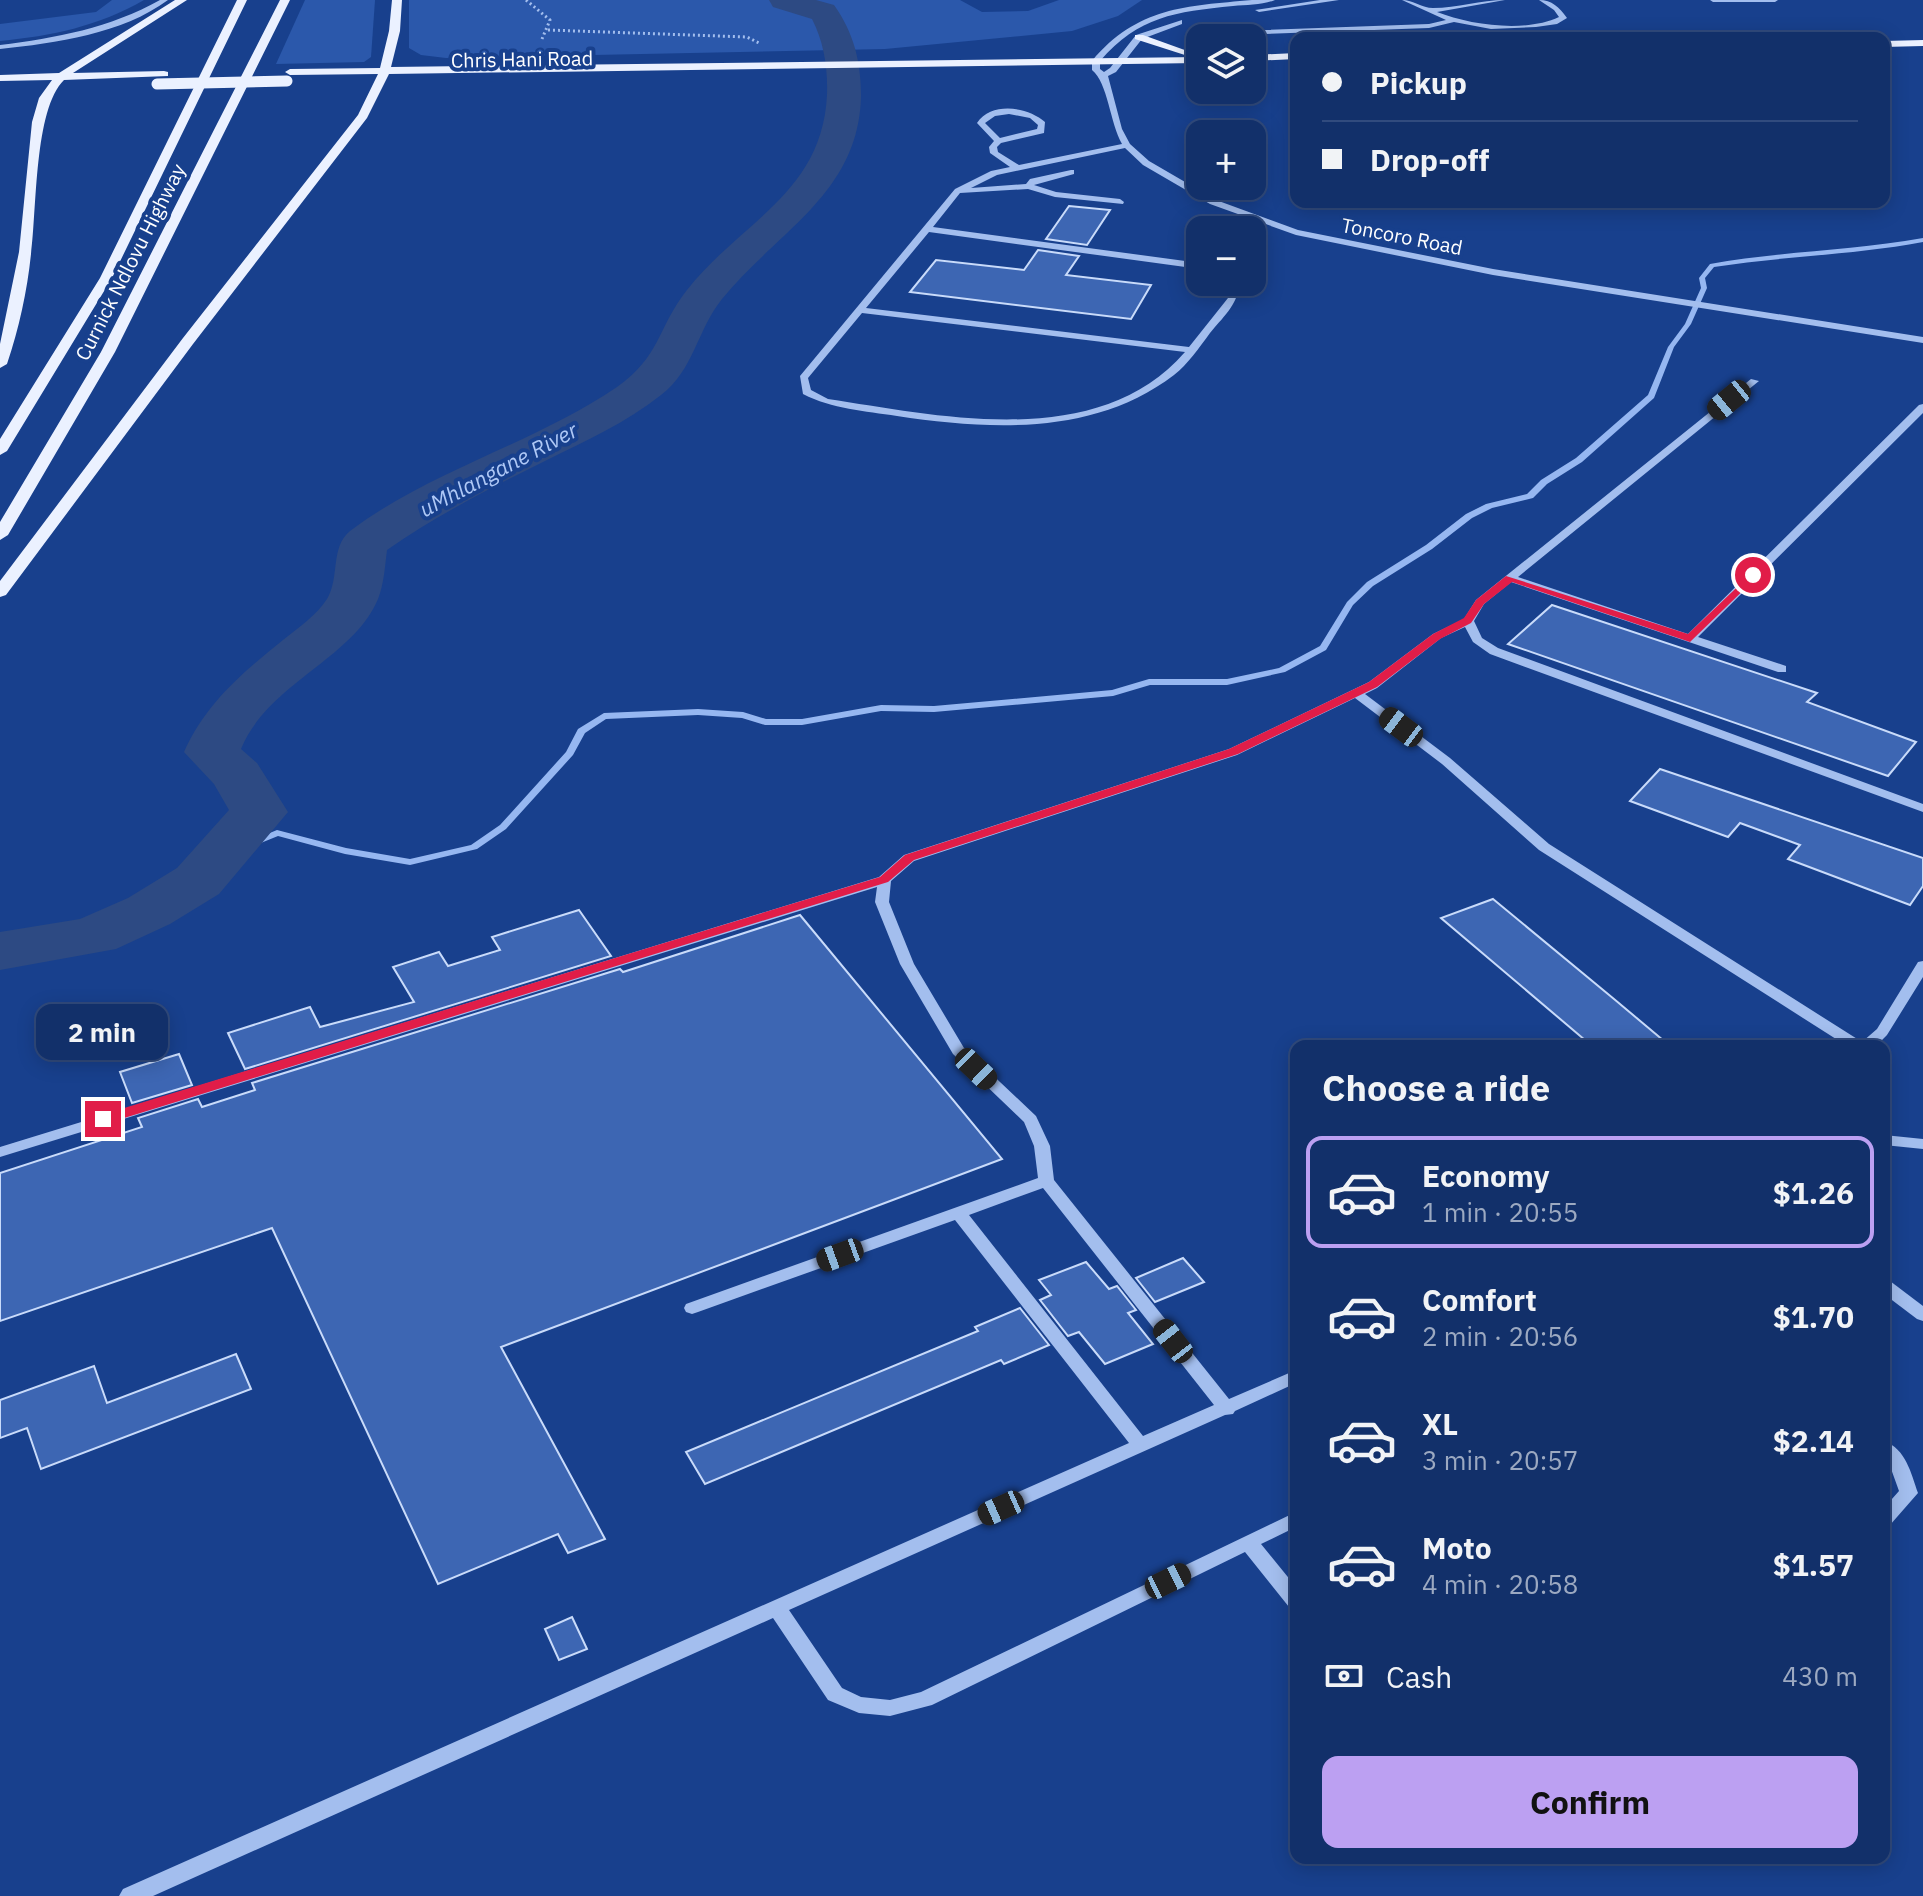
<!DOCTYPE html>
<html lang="en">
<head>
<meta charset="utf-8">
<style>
  :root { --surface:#12306a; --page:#1f3c72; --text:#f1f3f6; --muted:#9ca9c1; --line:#314b7e; --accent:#bca0f2 }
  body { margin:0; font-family:"IBM Plex Sans",sans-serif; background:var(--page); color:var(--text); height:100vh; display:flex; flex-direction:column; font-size:30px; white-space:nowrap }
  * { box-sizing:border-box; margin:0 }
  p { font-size:26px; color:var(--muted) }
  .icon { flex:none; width:44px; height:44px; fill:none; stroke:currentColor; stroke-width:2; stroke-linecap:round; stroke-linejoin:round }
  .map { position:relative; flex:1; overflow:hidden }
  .drawer { position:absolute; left:1290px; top:1040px; width:600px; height:824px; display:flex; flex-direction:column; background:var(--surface); border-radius:16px; box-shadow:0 4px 20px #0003,0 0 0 2px var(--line) }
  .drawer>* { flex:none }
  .banner { position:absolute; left:1290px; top:32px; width:600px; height:176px; border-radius:16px; box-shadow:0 4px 20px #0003,0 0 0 2px var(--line); display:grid; align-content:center; height:176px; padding:0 32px; background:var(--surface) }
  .controls { position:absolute; left:1186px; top:24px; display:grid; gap:16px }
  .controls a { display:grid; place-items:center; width:80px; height:80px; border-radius:16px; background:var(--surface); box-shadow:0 4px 20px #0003,0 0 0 2px var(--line); font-size:40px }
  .end { position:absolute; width:36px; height:36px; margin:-18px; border:10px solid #e11d48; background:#fff; box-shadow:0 0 0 4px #fff }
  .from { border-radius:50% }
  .bubble { position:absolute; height:56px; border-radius:16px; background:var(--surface); box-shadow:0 4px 20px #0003,0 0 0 2px var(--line); font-size:26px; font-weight:700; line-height:56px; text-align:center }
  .car { position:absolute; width:24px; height:48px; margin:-24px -12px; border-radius:10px; box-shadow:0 0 6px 2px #0007; background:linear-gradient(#222 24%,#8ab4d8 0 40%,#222 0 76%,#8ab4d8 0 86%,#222 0) }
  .banner b { display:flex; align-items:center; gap:28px; height:76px; font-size:30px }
  .banner b+b { border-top:2px solid var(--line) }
  .banner i { width:20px; height:20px; background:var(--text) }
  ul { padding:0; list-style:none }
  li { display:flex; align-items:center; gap:24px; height:112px; margin:0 16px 12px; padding:0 16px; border:4px solid transparent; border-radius:16px }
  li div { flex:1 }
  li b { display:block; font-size:30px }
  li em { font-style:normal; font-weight:700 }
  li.selected { border-color:var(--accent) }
  li>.icon { width:72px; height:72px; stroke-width:1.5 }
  h2 { padding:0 32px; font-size:36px; line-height:96px }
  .pay { display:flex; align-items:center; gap:20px; height:88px; padding:0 32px; font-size:30px }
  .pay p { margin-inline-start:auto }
  .button { display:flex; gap:16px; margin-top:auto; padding:16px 32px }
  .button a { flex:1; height:92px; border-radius:16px; background:var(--accent); color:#111; font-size:32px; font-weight:700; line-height:92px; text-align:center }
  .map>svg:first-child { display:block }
</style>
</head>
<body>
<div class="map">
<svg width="1923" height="1896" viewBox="0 0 1923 1896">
  <rect width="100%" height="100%" fill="#18408d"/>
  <!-- green -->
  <g fill="#2b58ab">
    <path d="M112 0H144C99 26 52 36 0 41V24L96 12Z"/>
    <polygon points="305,0 375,0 371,57 364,62 276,64"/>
    <polygon points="409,0 960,0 982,12 1028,11 1059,0 1142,0 1118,16 1072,31 885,49 446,58 421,55 409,48"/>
  </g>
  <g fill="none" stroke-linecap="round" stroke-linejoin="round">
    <!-- stream -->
    <path fill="#96b7f1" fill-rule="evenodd" d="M1923 238V242C1854 255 1784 256 1714 267L1705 278 1707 288 1691 324 1674 347 1654 398 1582 462 1547 484 1533 498 1492 508 1472 518 1432 549 1373 586 1353 605 1326 650 1285 672 1227 685H1150L1113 696 934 712 881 711 802 725H765L742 718 698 715 606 719 585 733 573 755 506 829 477 849 410 865 345 854 278 836 222 859 219 860 214 857 216 855 277 830 346 848 410 859 471 845 500 825 566 752 578 729 604 713 698 709 743 712 766 719H802L881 705 934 706 1112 690 1149 679H1227L1279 668 1320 646 1347 602 1367 582 1426 545 1466 514 1486 504 1527 494 1541 480 1576 458 1648 395 1668 347 1685 324 1701 288 1699 278 1710 264C1780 251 1852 251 1923 238Z"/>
    <!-- river -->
    <path fill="#2d4a83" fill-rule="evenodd" d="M769 0H816L834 5C854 33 861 62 861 96 859 194 776 232 722 299 697 330 694 370 661 395 626 423 585 441 545 461 491 488 437 515 387 550 385 566 384 584 378 599 353 659 268 683 241 749L257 763 288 812 219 894 170 924 116 949 0 970V932L80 919 128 898 177 868 229 810 214 784 184 752C206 703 242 673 283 640 298 628 317 615 327 599 340 578 330 547 350 531 431 470 533 444 617 387 661 356 657 328 687 290 741 221 822 194 827 95 828 69 824 42 812 19L773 7Z"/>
  </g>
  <!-- building -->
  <g fill="#3d66b3" stroke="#c9dbfa" stroke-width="2">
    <polygon points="1069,206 1110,210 1087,245 1046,239"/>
    <polygon points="1038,250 1079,256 1066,275 1151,285 1131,319 910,292 936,260 1024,270"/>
    <polygon points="1552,605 1817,693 1807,702 1916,742 1888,776 1508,644"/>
    <polygon points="1660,769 1923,858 1923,886 1910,905 1788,859 1800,845 1740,823 1728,837 1630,801"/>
    <polygon points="1493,899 1614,999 1670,1046 1592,1046 1441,918"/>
    <polygon points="579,910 611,956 245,1069 228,1033 310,1007 320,1027 414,1002 393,967 439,952 448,966 500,950 492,937"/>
    <polygon points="800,915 1002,1159 501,1347 605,1539 568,1553 558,1534 438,1584 272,1228 0,1321 0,1173 142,1127 138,1118 198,1099 202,1107 255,1090 252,1083 620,969 623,972"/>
    <polygon points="179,1054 192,1085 132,1103 120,1072"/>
    <polygon points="1183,1258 1204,1282 1155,1302 1136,1278"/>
    <polygon points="1086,1262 1109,1289 1117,1286 1136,1310 1128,1313 1153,1344 1105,1364 1079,1332 1068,1336 1040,1300 1051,1295 1039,1280"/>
    <polygon points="1020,1308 1049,1345 1004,1364 1001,1360 705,1484 686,1452 978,1331 975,1327"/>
    <polygon points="236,1354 251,1389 41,1469 27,1428 0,1438 0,1400 94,1366 107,1403"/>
    <polygon points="572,1617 587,1649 559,1660 545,1629"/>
  </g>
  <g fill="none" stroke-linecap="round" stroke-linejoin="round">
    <!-- path -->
    <g stroke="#a3beee" stroke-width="3" stroke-dasharray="2 3" stroke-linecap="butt">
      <polyline points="526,0 550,20 542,39"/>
      <polyline points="548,30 747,37 761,44"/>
    </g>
    <!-- minor -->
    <g fill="#a3beee" fill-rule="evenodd">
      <path d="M160 0H168C122 34 56 43 0 49V45C56 38 110 28 160 0Z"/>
      <path d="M1252 0H1275C1263 5 1247 5 1233 6 1175 12 1139 16 1100 61V69L1104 72 1110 68 1136 35 1182 20V24L1142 39 1116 72 1108 76 1122 129 1130 144 1149 161 1216 200 1298 230 1493 269 1923 337V343L1493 275 1296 235 1210 204 1143 165 1125 148 997 175 971 188 1026 184 1030 179 1071 170H1074V174L1034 185 1056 192 1120 199 1124 202 1123 204 1055 197 1028 189 960 193 933 227 1200 263V269L929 232 866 308 1189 347 1228 298 1230 285 1227 282H1238C1241 302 1222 318 1210 333 1199 348 1188 364 1174 375 1094 436 991 430 897 416 865 411 832 409 803 394L800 376 955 189 991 171 1010 167 990 153 989 147 994 141 977 123C992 101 1028 107 1045 122L1044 133 1001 143 997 147 998 152 1019 165 1122 144C1110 123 1108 83 1092 70V61C1137 7 1186 6 1252 0ZM1009 114 1030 118 1038 125 1037 129 1000 138 985 123 995 116ZM862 313 1185 352C1098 452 941 416 828 399L811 390 808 378Z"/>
      <polygon points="1320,0 1339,0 1259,12 1255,10"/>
      <path d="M1402 0C1413 0 1422 8 1433 8 1457 8 1481 0 1505 0L1437 12C1470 25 1525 33 1559 17L1554 10 1539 0C1552 0 1559 7 1567 18L1557 24 1536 27 1491 29 1454 22 1429 28 1208 36 1204 34 1208 32 1429 24 1446 20Z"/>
      <polygon points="1710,0 1778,0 1775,2 1713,2"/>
      <path d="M1751 379 1759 381 1518 577 1688 634 1919 405 1923 404V413L1698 637 1786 666V672H1778L1511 582 1484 604 1474 621 1482 638 1498 648 1923 804V812L1490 654 1473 642 1465 627 1441 638 1377 688 1365 694 1450 758 1549 844 1862 1042 1877 1029 1918 962 1923 961V977L1887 1035 1876 1046H1847L1539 850 1442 764 1355 698 1237 755 914 861 891 881 889 902 914 964 964 1048 1036 1116 1050 1146 1054 1180 1229 1399 1296 1370V1383L1235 1411 1233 1414 1225 1415 789 1610 842 1688 861 1697 890 1700 921 1692 1296 1512V1527L1261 1544 1296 1587V1609L1289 1607 1245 1552 932 1705 890 1716 859 1713 828 1700 773 1618 153 1896H119L123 1889 1129 1443 955 1220 698 1312 692 1314 686 1312 684 1308 686 1304 1038 1178 1034 1146 1024 1122 953 1054 900 964 875 902 877 887 0 1157V1147L879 877 904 855 1229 749 1369 682 1433 634 1464 619 1476 600ZM1043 1188 1214 1405 1143 1436 969 1215Z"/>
      <polygon points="1884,1135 1923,1139 1923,1149 1884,1145"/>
      <polygon points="1884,1279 1890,1281 1923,1306 1923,1321 1917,1319 1884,1294"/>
      <path d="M1884 1441C1906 1449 1911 1473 1918 1493L1890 1525 1884 1527V1508L1899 1491 1890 1466 1884 1459Z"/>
    </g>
    <!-- major -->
    <g fill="#ebf1ff" fill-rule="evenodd">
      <path d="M175 0H187L73 73 164 71 168 72V76L64 80C34 109 37 210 31 254 27 292 19 328 7 364L0 368V344L19 252 32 122 39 98 52 80 0 81V75L59 73Z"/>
      <polygon points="237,0 247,0 112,278 7,451 0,455 0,439 100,278"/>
      <polygon points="280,0 290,0 115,352 8,535 0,540 0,522 101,352"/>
      <polygon points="392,0 402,0 400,31 391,67 1200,57 1200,63 389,74 367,118 193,344 6,595 0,597 0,581 183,338 358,115 378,74 290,75 285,72 290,69 380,68 389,31"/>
      <polygon points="1135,35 1143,35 1193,53 1188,56 1135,39"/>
      <polygon points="1923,40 1923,46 1884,47 1884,41"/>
      <polygon points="1296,53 1296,59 1252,61 1252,55"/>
    </g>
    <!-- major-bridge -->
    <polyline stroke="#ebf1ff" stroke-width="11" points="157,84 287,81"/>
  </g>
  <!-- route -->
  <polygon fill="#e11d48" points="1753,572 1759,575 1757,577 1690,642 1512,582 1484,604 1471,623 1440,639 1377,687 1238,754 914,860 888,882 108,1123 98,1123 96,1119 98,1116 880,877 905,855 1229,749 1369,682 1433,634 1464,618 1476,600 1506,576 1688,634"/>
  <g text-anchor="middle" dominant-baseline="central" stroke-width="8" stroke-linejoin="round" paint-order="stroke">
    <!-- far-street labels -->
    <g font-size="20" fill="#fff" stroke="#18408d">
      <text transform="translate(522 59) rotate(-1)">Chris Hani Road</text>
      <text transform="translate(1402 236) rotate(11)">Toncoro Road</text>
      <text transform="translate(130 262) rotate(-63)">Curnick Ndlovu Highway</text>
    </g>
    <!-- far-water labels -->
    <g font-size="22" font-style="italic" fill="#afc8f6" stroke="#18408d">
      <text transform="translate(498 469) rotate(-28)">uMhlangane River</text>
    </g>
  </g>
</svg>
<div class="controls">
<a><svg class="icon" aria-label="layers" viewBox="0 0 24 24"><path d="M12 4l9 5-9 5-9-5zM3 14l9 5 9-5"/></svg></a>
<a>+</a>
<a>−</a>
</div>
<i class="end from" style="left:1753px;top:575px"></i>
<i class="end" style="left:103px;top:1119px"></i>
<div class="bubble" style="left:36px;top:1004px;width:132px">2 min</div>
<i class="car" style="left:1729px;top:400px;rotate:231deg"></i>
<i class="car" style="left:1401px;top:727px;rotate:307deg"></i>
<i class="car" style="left:976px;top:1069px;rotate:134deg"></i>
<i class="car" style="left:840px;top:1255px;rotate:250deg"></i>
<i class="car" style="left:1173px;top:1341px;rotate:322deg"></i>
<i class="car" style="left:1001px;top:1508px;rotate:246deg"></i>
<i class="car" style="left:1168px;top:1581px;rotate:64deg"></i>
<div class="banner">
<b><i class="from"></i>Pickup</b>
<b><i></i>Drop-off</b>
</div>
<section class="drawer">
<h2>Choose a ride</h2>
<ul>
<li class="selected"><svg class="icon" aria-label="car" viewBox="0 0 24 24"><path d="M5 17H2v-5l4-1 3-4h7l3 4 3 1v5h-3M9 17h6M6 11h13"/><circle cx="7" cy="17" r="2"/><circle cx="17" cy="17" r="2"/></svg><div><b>Economy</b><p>1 min · 20:55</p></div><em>$1.26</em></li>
<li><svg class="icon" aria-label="car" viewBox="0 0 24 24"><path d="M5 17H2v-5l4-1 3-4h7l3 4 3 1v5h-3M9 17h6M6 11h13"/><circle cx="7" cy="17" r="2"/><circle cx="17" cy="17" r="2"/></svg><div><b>Comfort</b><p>2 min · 20:56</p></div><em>$1.70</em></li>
<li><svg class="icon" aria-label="car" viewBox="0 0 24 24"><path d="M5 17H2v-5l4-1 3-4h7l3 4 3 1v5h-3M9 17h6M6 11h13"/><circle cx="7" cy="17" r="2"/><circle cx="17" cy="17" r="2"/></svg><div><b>XL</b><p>3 min · 20:57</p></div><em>$2.14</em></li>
<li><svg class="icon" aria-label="car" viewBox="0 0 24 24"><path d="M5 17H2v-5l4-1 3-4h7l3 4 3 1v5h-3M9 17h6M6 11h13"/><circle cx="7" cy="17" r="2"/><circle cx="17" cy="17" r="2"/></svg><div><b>Moto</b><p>4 min · 20:58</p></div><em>$1.57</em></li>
</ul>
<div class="pay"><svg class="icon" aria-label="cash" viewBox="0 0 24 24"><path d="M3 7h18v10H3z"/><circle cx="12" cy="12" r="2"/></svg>Cash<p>430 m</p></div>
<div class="button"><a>Confirm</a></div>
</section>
</div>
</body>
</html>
